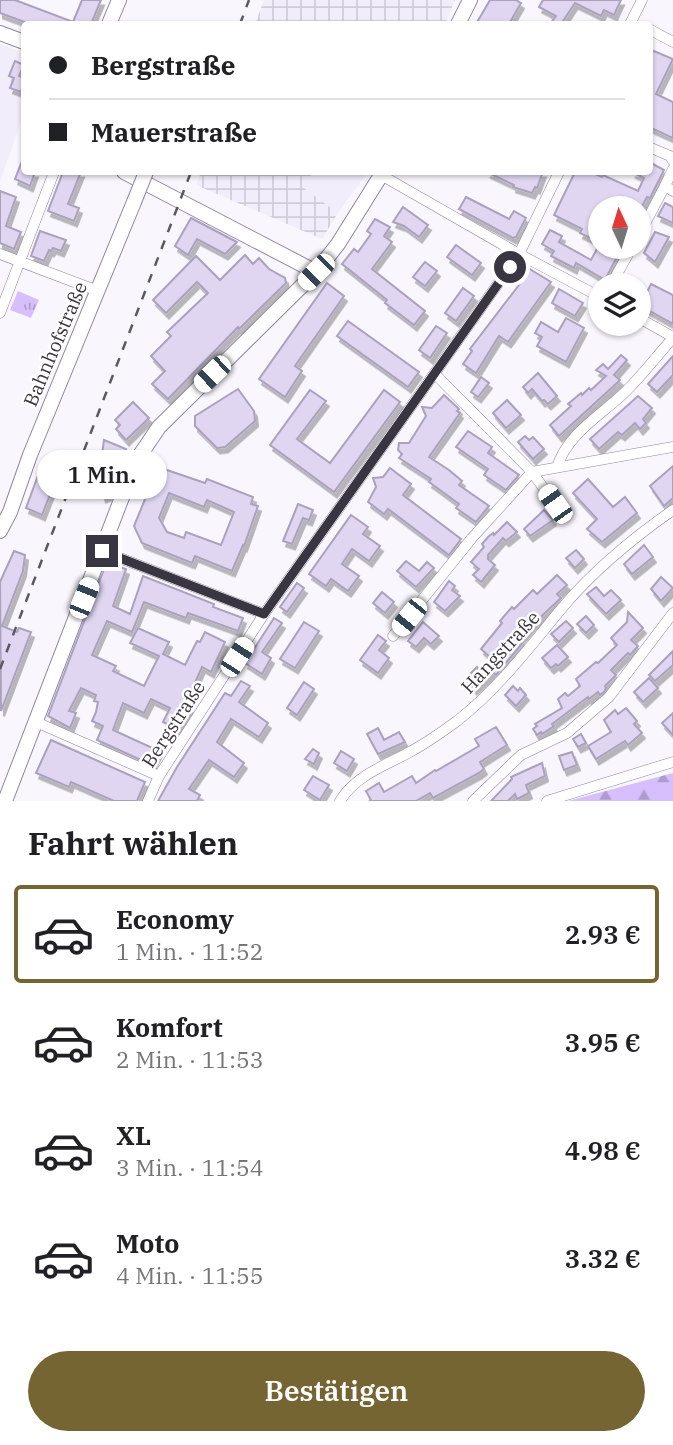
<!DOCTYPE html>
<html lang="de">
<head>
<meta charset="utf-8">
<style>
  :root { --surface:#fff; --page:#f2f2f2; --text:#202124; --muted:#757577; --line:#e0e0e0; --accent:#756533 }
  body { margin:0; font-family:"IBM Plex Serif",serif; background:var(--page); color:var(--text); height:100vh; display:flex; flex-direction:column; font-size:26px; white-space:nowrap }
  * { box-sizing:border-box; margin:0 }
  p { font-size:23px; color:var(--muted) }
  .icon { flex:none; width:38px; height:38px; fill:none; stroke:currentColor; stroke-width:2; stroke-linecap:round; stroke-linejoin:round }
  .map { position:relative; height:801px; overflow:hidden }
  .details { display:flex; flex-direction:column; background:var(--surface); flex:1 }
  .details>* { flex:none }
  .banner { position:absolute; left:21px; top:21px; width:632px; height:154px; border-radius:7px; box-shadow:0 2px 5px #0004; display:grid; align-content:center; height:154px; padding:0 28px; background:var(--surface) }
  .needle { width:46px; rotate:356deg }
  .tools { position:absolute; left:588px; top:196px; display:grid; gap:14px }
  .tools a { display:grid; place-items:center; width:63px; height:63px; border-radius:50%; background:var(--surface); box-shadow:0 2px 5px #0004; font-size:35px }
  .end { position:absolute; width:32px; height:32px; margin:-16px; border:9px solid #3a3641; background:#fff; box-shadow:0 0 0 4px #fff }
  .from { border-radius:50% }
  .bubble { position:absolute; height:49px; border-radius:24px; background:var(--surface); box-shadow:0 2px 5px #0004; font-size:23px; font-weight:600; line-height:49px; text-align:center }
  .car { position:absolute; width:21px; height:42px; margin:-21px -10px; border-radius:9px; box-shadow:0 0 5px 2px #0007; background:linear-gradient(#fff 24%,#345 0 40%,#fff 0 76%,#345 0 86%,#fff 0) }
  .banner b { display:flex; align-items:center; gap:24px; height:66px; font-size:26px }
  .banner b+b { border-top:2px solid var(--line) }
  .banner i { width:18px; height:18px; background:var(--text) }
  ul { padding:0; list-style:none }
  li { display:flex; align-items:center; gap:21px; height:98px; margin:0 14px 10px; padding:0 14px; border:4px solid transparent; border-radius:7px }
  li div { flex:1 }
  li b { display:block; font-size:26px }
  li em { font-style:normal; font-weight:600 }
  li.on { border-color:var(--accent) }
  li>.icon { width:63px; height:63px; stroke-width:1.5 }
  h2 { padding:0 28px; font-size:32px; line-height:84px }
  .primary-button { display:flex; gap:14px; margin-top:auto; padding:14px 28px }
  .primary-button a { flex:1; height:80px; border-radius:42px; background:var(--accent); color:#fff; font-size:28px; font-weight:600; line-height:80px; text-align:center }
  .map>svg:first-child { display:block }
</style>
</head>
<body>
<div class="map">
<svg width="673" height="801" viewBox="0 0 673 801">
  <defs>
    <pattern id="industrial-grid" width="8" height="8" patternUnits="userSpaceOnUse" patternTransform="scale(1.75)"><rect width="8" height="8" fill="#f2edfb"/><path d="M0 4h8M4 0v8" fill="none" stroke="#d0ccd8"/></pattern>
    <pattern id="forest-firs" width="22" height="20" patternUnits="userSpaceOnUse" patternTransform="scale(1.75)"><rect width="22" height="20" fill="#d7bffd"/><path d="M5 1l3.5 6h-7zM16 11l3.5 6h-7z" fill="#af9cce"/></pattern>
    <pattern id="park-tufts" width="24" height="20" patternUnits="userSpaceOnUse" patternTransform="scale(1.75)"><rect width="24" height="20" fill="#d7bffd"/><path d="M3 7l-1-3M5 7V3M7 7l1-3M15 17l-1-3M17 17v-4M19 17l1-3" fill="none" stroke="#af9cce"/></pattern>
    <filter id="shadow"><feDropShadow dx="3" dy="5.5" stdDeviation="0" flood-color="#0004"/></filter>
  </defs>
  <rect width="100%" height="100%" fill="#f9f7fd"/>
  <!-- built -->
  <g fill="#f2edfb">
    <polygon points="0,44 24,53 24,113 0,182"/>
    <polygon points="313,172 368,172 338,213 303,188"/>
  </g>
  <!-- industrial -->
  <g fill="url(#industrial-grid)">
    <polygon points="264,0 455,0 445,24 255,24"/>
    <polygon points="201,172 313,172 304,188 338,213 322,239 196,185"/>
  </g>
  <!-- forest -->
  <polygon fill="url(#forest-firs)" points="673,773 673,801 568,801"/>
  <!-- park -->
  <polygon fill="url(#park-tufts)" points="18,291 39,300 31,318 10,310"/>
  <!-- building -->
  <g fill="#e0d6f2" stroke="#aba1bc" stroke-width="2" fill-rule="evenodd" filter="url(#shadow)">
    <polygon points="0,0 15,0 73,22 82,0 101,0 91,24 30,24 0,13"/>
    <polygon points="490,0 516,0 521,3 509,24 476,24"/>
    <polygon points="543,0 621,0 614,15 604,10 601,16 575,3 561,24 550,24 556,16 539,7"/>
    <polygon points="649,49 673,59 656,94 673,102 673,138 649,127"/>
    <polygon points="15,61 24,65 19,76 24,78 21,92 10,88 14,78 9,76"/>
    <polygon points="24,156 24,172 35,172 30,186 15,179"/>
    <polygon points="649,162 664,170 650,198 647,197 641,208 631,203 629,206 614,199 610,208 600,208 600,243 580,233 582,229 554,215 575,172 591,172 602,177 603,175 638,191 644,178 632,172 649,172"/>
    <polygon points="63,172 81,172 68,204 79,208 74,221 48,211"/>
    <polygon points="487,172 543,172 537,188 535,187 532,193 513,187 514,185"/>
    <polygon points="0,191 16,197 6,226 21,232 14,249 0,243"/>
    <polygon points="466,197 509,219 514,211 526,218 516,237 513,238 459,209"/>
    <polygon points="665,203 673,207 673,223 658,216"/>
    <polygon points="403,207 428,225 419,237 404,226 393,222"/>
    <polygon points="191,218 231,239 237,242 225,254 197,239 188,255 175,246"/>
    <polygon points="375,219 390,227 384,236 392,242 372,269 425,311 414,325 385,303 387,300 342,264 354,249 358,252 371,234 367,231"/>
    <polygon points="550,230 562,236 559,242 591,260 598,247 622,247 605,280 576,263 574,268 551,256 554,251 542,244"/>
    <polygon points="40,231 66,240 61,251 53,248 51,251 49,250 44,261 31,256"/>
    <polygon points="655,232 669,237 655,262 644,253"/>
    <polygon points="456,245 481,263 472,275 447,257"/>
    <polygon points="245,255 253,264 259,258 269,269 285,278 286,283 239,329 238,327 168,399 152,384 165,371 151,356 171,336 167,332 208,293 197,282 166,313 153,300 196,256 220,280"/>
    <polygon points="425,262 437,271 425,286 413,277"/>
    <polygon points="528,268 551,282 508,342 499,336 476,373 463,364 472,351 470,349 522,281"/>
    <polygon points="327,283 344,296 295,366 302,371 285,397 259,379"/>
    <polygon points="651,284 673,295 673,324 639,305 639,291 646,294"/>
    <polygon points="463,288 474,296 456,321 445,313"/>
    <polygon points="559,289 583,303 575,316 552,303"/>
    <polygon points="566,318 584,328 566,362 537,346 542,337 535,333 541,322 558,332"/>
    <polygon points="348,321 419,372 408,387 337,336"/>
    <polygon points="436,326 447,333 430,358 419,350"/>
    <polygon points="621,355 627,360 614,375 620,380 618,382 559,436 550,425 571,406 568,404 581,393 582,395 589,388 591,390 606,376 596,370 603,364 608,369"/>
    <polygon points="673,356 673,375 657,392 648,384"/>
    <polygon points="538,373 557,396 548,404 544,400 542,401 532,389 528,393 523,387"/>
    <polygon points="481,377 489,383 478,397 471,392"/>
    <polygon points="238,389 254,411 255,421 225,447 217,448 195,426 195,416"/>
    <polygon points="310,390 326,401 297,439 330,463 384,390 400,402 334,492 270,445"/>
    <polygon points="444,395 459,409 457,411 460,413 429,457 449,470 462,481 459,485 489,506 476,522 456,508 459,504 429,482 431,479 399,458 402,454 398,450 399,443 409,443 426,416 422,407 432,408"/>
    <polygon points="638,396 652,408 643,419 646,423 640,429 635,423 622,435 618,432 599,449 590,439"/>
    <polygon points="507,400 521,415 506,428 493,413"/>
    <polygon points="133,402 149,418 126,440 116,429 120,425 115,420"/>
    <polygon points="468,431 492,447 488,453 519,475 506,490 484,475 488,469 456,447"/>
    <polygon points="525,436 529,440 533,437 544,449 533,459 518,442"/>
    <polygon points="104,440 126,449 108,495 103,497 98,482"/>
    <polygon points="673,466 673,498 664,506 650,486"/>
    <polygon points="390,468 411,484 403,495 461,539 449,555 388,509 384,514 368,502 376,487 373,478 383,477"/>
    <path d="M164 469 205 483 207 479 253 497 251 504 258 506 244 546 243 545 232 571 195 556 192 563 142 543 134 526 155 475ZM169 493 204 507 207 500 234 512 221 545 186 532 184 538 167 532 159 518Z"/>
    <polygon points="39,473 56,479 42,515 26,508"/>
    <polygon points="588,479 613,507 625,497 637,513 602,542 587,529 597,519 573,493"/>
    <polygon points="298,504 313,510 309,520 303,518 292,544 283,541"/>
    <polygon points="544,510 553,520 530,536 524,529"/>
    <polygon points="351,515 368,527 363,534 380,546 369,561 352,549 342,564 359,576 348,591 331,579 326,586 309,574"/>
    <polygon points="507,522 517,532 506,541 503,538 488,555 488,559 495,565 481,582 473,575 479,569 471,562 484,547 482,544 488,537 493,533 494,535"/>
    <polygon points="644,545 653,557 632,574 624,564"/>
    <polygon points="576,550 584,559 575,568 566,558"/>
    <polygon points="14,551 25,555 23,571 2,626 17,632 19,628 31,632 1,711 0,582"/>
    <polygon points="406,561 419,571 427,562 434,568 416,587 397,571"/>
    <polygon points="109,563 126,569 113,606 130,614 143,576 214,604 213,607 243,618 238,631 188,613 186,618 144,602 132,632 107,621 92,655 116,666 113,671 144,686 159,656 130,643 138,628 169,642 163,654 185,665 197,641 200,642 205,632 225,642 211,672 202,667 185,705 190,708 179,730 163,722 170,708 151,699 144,713 123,703 113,730 159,751 152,765 97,740 103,726 92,721 96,712 98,702 94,701 96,695 81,688 69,711 76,713 70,728 48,716 106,564"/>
    <polygon points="557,575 567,585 557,594 561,598 532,625 520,639 523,642 496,675 493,672 489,675 474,689 465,679 477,667 481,671 493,660 481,649 502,623 500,621 512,607 514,609 533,590 537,594"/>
    <polygon points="661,577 673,588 661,601 651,589"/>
    <polygon points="449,581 455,586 452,590 460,596 445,611 434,602"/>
    <polygon points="297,583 304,588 287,612 280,607"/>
    <polygon points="596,587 604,596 611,590 621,600 606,614 587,594"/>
    <polygon points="382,592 394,602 385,613 373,603"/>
    <polygon points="628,612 643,628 631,640 638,646 630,655 628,653 611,670 616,675 605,686 606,688 604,692 600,695 598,692 589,699 588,697 552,724 554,726 542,734 541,732 537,735 533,729 537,726 535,724 562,708 558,699 565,693 568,696 580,686 576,679 596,662 598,663 617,645 611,638 627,622"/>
    <polygon points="586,616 594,625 586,633 577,624"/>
    <polygon points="274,618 282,623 262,652 271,658 262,674 245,663"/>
    <polygon points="566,621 573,628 559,642 551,634"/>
    <polygon points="304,622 319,631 295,668 280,659"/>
    <polygon points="423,622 439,636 431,644 424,638 416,647 408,641"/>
    <polygon points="378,635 386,641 379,650 389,658 378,673 360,660"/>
    <polygon points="557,645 568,657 558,666 556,664 551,668 542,658"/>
    <polygon points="673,651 673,665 655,681 649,675"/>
    <polygon points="649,678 658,688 643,702 634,692"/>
    <polygon points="241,681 250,686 239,702 268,723 259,737 231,719 217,742 244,763 234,777 209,760 189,789 200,795 197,801 158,801 177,767 225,693 231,696"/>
    <polygon points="304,682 314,689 297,715 287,708"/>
    <polygon points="513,686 518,691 520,688 526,695 516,706 505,695"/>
    <polygon points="626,708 637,721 634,724 642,733 628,745 625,741 596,759 588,746 611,732 604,720 615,710 618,714"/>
    <polygon points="673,713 673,735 662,723"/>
    <polygon points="496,727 507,745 480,762 484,769 479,773 433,798 430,793 416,801 369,801 371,800 366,791 379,783 384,792 412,776 416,783 435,770 436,771 479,746 475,739"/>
    <polygon points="378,728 384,740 399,732 405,742 378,754 367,734"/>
    <polygon points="581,734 586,743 578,747 573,739"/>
    <polygon points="51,740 145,782 137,801 114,801 71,782 69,787 36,773"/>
    <polygon points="313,749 319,753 314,764 305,759"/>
    <polygon points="341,751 354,759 347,771 334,763"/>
    <polygon points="572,752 577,765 564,770 559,756"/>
    <polygon points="542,763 545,776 526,785 529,793 517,799 515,794 508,801 491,801 512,779 511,777"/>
    <polygon points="313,776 329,785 320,800 304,790"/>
  </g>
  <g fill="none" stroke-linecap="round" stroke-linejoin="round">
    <!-- minor casing -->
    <g stroke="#9087a1" stroke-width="11">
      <g id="minor">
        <polyline points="630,24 642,0"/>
        <polyline points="649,29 673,42"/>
        <polyline points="649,147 670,156 673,161"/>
        <polyline points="673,169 665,186 673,191"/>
        <polyline points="381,175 519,254 600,297"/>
        <polyline points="639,235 665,186"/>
        <polyline points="0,254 98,291"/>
        <polyline points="611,285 632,247"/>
        <polyline points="0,313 54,172"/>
        <polyline points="639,318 673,337"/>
        <polyline points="435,374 532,472 673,447"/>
        <path d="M557 467C567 435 598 417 622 395 640 378 656 357 673 338"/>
        <polyline points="102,551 264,614"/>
        <polyline points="393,636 472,538 532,472 555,504"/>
        <polyline points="36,722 159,776"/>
        <polyline points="148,801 159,776 264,614 519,254 559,172"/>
        <path d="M340 801C355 776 384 766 408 753 425 744 442 732 457 721 499 688 529 648 562 608 594 570 633 538 673 510"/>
        <polyline points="473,801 521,755 567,733 609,697 673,613"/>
        <polyline points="547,801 673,762"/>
      </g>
    </g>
    <!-- secondary casing -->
    <g stroke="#9087a1" stroke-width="16">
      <g id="secondary">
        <polyline points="109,24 119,0"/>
        <polyline points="458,24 470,0"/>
        <polyline points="0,33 24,42"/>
        <polyline points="124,172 316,272"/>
        <polyline points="0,531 10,512 30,455 134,202"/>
        <polyline points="5,801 136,461 159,427 316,272 338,244 383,172"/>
      </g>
    </g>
    <!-- minor -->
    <use href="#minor" stroke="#fff" stroke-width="10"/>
    <!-- secondary -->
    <use href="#secondary" stroke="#fff" stroke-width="14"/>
    <!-- rail -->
    <g stroke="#5c5862" stroke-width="2.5" stroke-dasharray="9 9" stroke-linecap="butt">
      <polyline points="240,24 249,0"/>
      <polyline points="0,669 191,172"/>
    </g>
    <!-- secondary-bridge casing -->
    <g stroke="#9087a1" stroke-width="16" stroke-linecap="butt">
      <polyline id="secondary-bridge" points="134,202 146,172"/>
    </g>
    <!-- secondary-bridge -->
    <use href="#secondary-bridge" stroke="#fff" stroke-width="14"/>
  </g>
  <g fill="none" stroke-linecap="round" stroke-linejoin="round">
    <!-- route -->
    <polyline stroke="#3a3641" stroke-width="9" points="102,551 264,614 510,267"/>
  </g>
  <g text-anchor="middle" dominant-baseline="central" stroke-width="5" stroke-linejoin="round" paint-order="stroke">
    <!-- street labels -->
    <g font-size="19" fill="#3a3641" stroke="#fff">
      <text transform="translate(55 344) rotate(-67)">Bahnhofstraße</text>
      <text transform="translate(500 652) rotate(-47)">Hangstraße</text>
      <text transform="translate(173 724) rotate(-57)">Bergstraße</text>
    </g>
  </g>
</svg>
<div class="tools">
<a><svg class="needle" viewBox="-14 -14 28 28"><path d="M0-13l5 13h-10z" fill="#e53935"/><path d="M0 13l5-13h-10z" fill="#757577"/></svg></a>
<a><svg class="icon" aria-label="layers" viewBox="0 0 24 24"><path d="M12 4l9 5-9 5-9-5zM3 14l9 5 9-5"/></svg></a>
</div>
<i class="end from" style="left:510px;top:267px"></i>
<i class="end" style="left:102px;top:551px"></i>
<div class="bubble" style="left:37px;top:450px;width:130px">1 Min.</div>
<i class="car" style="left:316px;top:272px;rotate:225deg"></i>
<i class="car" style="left:212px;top:374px;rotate:226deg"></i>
<i class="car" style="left:555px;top:504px;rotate:325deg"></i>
<i class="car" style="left:84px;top:598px;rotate:22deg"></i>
<i class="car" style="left:409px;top:617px;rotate:219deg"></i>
<i class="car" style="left:237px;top:657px;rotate:33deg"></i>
<div class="banner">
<b><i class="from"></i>Bergstraße</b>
<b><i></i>Mauerstraße</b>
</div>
</div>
<section class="details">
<h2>Fahrt wählen</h2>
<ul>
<li class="on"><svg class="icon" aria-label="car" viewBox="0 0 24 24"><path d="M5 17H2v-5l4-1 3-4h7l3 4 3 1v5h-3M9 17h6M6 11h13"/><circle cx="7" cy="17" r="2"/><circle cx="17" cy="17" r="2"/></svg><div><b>Economy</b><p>1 Min. · 11:52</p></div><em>2.93 €</em></li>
<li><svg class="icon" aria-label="car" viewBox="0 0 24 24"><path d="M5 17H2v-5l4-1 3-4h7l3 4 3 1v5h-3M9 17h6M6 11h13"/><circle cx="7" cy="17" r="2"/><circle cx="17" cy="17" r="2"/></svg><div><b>Komfort</b><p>2 Min. · 11:53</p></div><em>3.95 €</em></li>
<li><svg class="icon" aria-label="car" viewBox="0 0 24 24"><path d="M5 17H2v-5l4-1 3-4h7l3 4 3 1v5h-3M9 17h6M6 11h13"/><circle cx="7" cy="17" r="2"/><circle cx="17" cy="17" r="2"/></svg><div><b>XL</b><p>3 Min. · 11:54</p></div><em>4.98 €</em></li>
<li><svg class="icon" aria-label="car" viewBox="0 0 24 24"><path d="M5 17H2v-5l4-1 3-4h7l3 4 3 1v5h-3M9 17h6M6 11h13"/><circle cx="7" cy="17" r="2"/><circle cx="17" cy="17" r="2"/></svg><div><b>Moto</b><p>4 Min. · 11:55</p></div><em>3.32 €</em></li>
</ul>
<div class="primary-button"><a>Bestätigen</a></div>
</section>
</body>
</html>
